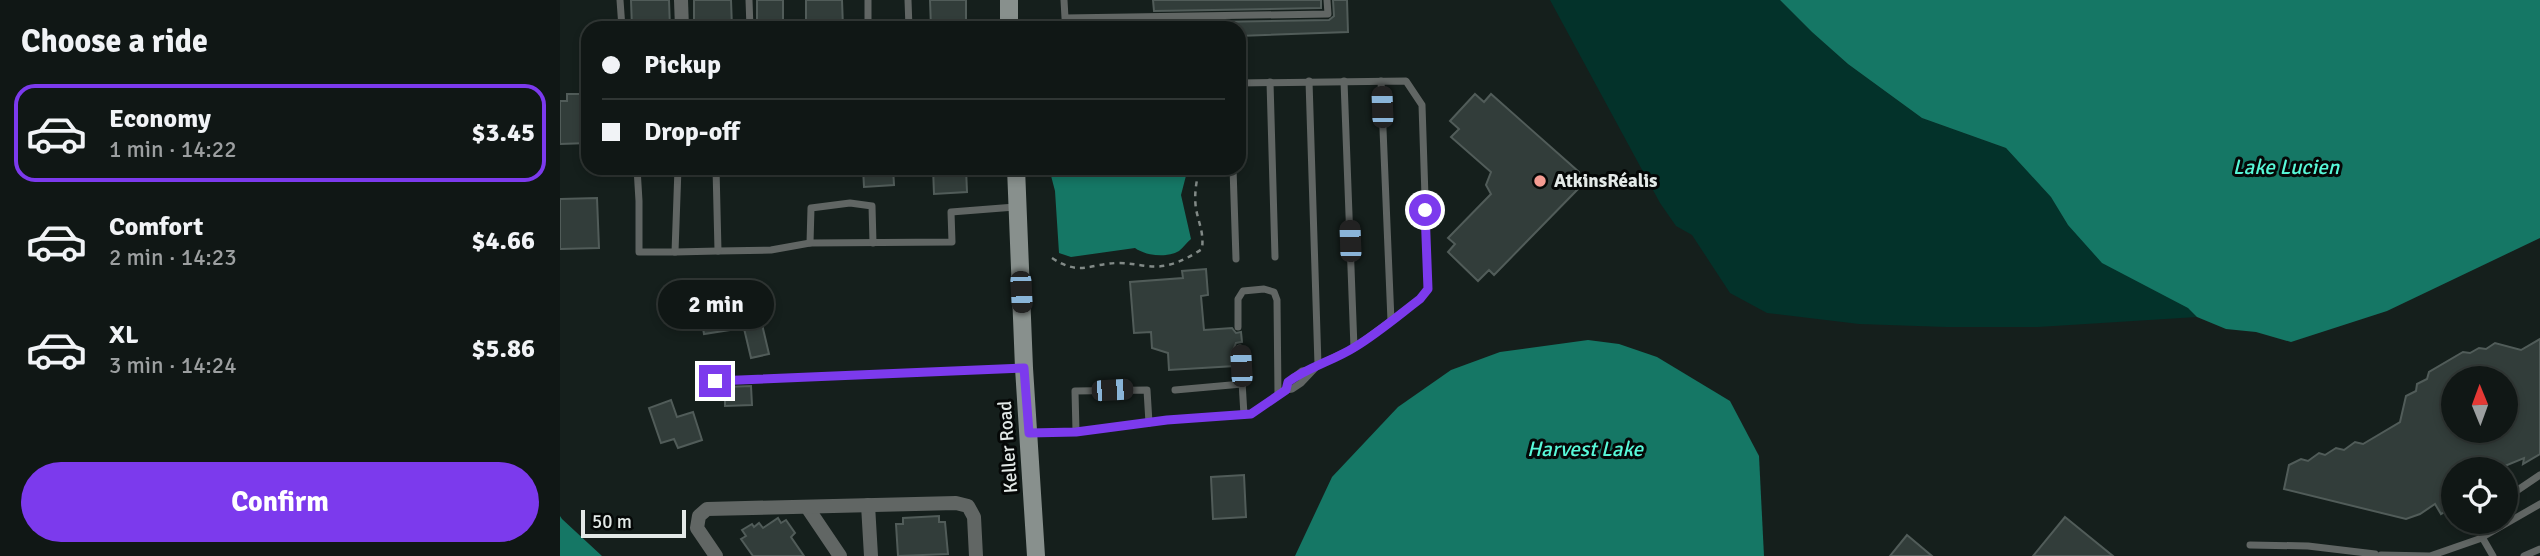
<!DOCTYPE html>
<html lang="en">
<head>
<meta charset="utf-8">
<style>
  :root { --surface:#101715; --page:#1e2422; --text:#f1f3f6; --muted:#9c9fa0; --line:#303634; --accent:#7c3aed }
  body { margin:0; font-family:Signika,sans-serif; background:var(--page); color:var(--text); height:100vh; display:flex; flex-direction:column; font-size:26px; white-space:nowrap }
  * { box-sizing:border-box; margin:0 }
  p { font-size:23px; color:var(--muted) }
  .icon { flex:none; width:38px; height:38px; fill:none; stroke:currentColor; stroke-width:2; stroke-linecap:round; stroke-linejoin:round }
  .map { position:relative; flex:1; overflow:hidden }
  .sheet { display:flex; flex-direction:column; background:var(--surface); width:560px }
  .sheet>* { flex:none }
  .banner { position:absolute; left:21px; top:21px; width:665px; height:154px; border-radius:21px; box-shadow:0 4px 10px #0003,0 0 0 2px var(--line); display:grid; align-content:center; height:154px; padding:0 21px; background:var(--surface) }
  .needle { width:46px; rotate:359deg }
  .tools { position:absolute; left:1881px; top:366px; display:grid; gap:14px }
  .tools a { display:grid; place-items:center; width:77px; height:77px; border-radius:50%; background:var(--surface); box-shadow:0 4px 10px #0003,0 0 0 2px var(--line); font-size:35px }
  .scale { position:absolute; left:21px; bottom:18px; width:105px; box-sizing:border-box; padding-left:7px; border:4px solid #e3e9e7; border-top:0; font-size:19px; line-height:24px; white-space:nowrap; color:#e3e9e7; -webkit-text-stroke:5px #050807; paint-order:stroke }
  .end { position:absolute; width:32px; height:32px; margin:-16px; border:9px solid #7c3aed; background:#fff; box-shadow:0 0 0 4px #fff }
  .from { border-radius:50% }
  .bubble { position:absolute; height:49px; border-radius:24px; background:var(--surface); box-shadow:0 4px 10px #0003,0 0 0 2px var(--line); font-size:23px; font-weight:800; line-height:49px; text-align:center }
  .car { position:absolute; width:21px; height:42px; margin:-21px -10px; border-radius:9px; box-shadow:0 0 5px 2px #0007; background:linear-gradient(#222 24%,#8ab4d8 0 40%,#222 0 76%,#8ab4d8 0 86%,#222 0) }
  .banner b { display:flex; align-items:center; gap:24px; height:66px; font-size:26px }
  .banner b+b { border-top:2px solid var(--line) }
  .banner i { width:18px; height:18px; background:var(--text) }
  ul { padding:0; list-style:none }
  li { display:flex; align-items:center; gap:21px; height:98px; margin:0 14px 10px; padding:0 7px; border:4px solid transparent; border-radius:21px }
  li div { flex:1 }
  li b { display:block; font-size:26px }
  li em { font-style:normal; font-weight:800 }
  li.on { border-color:var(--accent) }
  li>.icon { width:63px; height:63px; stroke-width:1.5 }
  h2 { padding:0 21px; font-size:32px; line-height:84px }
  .action { display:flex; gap:14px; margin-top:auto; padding:14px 21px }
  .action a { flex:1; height:80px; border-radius:42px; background:var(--accent); color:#fff; font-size:28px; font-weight:800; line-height:80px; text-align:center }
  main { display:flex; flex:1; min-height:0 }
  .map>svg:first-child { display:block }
</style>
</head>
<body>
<main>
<section class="sheet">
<h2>Choose a ride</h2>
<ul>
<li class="on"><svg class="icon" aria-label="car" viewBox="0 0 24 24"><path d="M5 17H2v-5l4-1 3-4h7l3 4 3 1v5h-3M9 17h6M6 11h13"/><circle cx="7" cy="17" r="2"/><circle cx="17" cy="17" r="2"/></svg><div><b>Economy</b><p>1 min · 14:22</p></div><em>$3.45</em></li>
<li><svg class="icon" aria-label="car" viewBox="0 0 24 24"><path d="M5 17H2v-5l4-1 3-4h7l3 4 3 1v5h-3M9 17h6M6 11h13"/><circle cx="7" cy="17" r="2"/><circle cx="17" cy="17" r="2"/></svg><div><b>Comfort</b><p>2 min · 14:23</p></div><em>$4.66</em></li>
<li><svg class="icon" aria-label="car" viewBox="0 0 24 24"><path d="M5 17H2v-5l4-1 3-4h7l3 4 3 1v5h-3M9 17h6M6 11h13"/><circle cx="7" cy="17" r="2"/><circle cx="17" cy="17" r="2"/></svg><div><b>XL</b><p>3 min · 14:24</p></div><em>$5.86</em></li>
</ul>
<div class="action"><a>Confirm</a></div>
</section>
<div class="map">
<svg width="1980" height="556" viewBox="0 0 1980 556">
  <rect width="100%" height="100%" fill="#151f1c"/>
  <!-- green -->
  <polygon fill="#03322a" points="990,0 1220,0 1252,32 1288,64 1362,118 1446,148 1491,196 1508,225 1628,308 1637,317 1478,327 1386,327 1299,324 1207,313 1170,293 1132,235 1116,226 1100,203"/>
  <!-- water -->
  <g fill="#157765">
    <polygon points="1220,0 1980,0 1980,238 1827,311 1731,342 1696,332 1666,329 1637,317 1628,308 1542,263 1508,225 1491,197 1446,148 1362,118 1288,64 1252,32"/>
    <path d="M489 168H628L621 195 631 239C627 242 623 248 619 251 607 258 586 256 575 248L511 257 499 253 495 191Z"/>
    <polygon points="1028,340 1059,344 1097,357 1170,401 1199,456 1204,556 735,556 772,477 838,407 891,370 940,352"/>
    <polygon points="0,516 2,519 42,556 0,556"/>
  </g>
  <!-- building -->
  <g fill="#323d3a" stroke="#515c59" stroke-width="2" fill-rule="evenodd">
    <polygon points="71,0 109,0 110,28 72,28"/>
    <polygon points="134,0 171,0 172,28 134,28"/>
    <rect x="197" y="0" width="26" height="28"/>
    <polygon points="246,0 282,0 283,28 246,28"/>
    <polygon points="370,0 406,0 406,28 371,28"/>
    <polygon points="593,0 761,0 761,8 594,11"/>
    <polygon points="773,0 787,0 788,32 679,36 679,28 594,28 594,23 769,20 774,16"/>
    <polygon points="7,94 28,94 28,143 0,144 0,101 7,101"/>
    <polygon points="915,94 924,102 931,94 1019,172 1019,188 934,275 929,270 918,281 888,252 895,244 888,238 931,194 926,185 931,172 891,137 899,129 890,121"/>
    <polygon points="303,168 333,168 334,185 304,187"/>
    <polygon points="373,168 406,168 407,192 374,194"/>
    <polygon points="37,198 39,248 0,249 0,199"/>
    <polygon points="646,269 648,295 641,296 644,330 672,328 676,333 681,332 682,342 676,343 674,348 675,366 609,370 608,353 592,348 591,332 574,333 570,282 623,278 622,271"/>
    <polygon points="171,292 177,329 144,334 138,298"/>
    <polygon points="200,316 209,354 191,358 182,320"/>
    <path d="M1980 339V454L1963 464 1964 458 1940 468 1894 469V506L1881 514 1875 504 1860 514 1846 519 1724 489 1729 465 1741 459 1748 461 1759 453 1765 455 1776 448 1784 450 1795 442 1803 444 1840 422 1846 396 1856 391 1857 384 1867 379 1869 372 1903 352 1910 353 1919 348 1926 349 1935 343 1961 350ZM1894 378H1946V430H1894Z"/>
    <polygon points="191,386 192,405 165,406 165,387"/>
    <polygon points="111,400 117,417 133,412 142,440 118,448 114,439 101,443 89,408"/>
    <polygon points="684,475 686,517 653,519 651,477"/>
    <polygon points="379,516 379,522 385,522 388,554 338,556 336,524 343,524 343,518"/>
    <polygon points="1505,517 1553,556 1473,556"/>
    <polygon points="218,518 221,523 226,520 235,533 231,537 244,556 193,556 181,539 186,536 182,530 192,524 194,527 199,523 203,528"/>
    <polygon points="1347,535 1372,556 1330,556"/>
  </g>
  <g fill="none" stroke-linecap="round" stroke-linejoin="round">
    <!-- path -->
    <path stroke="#828a87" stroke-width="2.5" stroke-dasharray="5 5" stroke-linecap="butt" d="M492 258C521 277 530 263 559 263 569 263 577 265 586 266 608 269 625 260 642 249 644 233 639 224 636 209 634 195 636 181 640 168"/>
    <!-- lane -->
    <g stroke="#616664" stroke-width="7">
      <polyline points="60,0 62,28"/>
      <polyline points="189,0 190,28"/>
      <polyline points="308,0 308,28"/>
      <polyline points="348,0 349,28"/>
      <polyline points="504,0 505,18 768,14 767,0"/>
      <polyline points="749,81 758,365"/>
      <polyline points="784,81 794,348"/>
      <polyline points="821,81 831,321"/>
      <polyline points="710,82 715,257"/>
      <polyline points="77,168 79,201 79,252 115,252 118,168"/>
      <polyline points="156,168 158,251 211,250 250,243 392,242 391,212 455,207"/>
      <polyline points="673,168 676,259"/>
      <polyline points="250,243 251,208 290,203 312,206 313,243"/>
      <polyline points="115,252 158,251"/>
      <polyline points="678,327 678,299 683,291 704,289 714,292 717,300 718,395"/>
      <polyline points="680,348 684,415"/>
      <polyline points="155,381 462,368"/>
      <polyline points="615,390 682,384"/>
      <polyline points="726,390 728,382 742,371 751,370"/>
      <polyline points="516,432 515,391 587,390 589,423"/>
      <polyline points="471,433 516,432 607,420 691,414 726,390 732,389 741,383 758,365 794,348 860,299 868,289 862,105 846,81 679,83"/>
      <polyline points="1946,498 1980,475"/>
      <polyline points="1922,537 1933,556"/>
      <polyline points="1690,545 1748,546 1815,554"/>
      <polyline points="1821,555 1870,556 1919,539 1980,504"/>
      <polyline points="1964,556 1980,549"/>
    </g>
    <!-- street -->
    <g stroke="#616664" stroke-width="14">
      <polyline points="121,0 122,28"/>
      <polyline points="308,505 311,556"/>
      <polyline points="247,507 280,556"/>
      <polyline points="156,556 137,528 139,516 147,509 396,503 408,506 414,517 416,556"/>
    </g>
    <!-- secondary -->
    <g stroke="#88908d" stroke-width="18">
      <polyline points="449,0 449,28"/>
      <polyline points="456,168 464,368 476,556"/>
    </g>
  </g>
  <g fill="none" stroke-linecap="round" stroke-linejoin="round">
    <!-- route -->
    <path stroke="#7c3aed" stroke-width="9" d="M155 381 464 368 469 433 516 432 607 420 691 414 726 390 728 382C748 367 773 361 795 347 818 333 839 315 860 299L868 289 865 210"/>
  </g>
  <!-- markers -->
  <circle fill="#f59c92" stroke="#050807" stroke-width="2.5" cx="980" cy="181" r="7"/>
  <g text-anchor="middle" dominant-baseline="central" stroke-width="6" stroke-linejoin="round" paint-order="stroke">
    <!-- poi labels -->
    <g font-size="19" font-weight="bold" fill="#e3e9e7" stroke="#050807" text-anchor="start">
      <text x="994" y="181">AtkinsRéalis</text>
    </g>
    <!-- street labels -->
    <g font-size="19" fill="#e3e9e7" stroke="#050807">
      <text transform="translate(448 447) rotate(-94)">Keller Road</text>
    </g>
    <!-- water labels -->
    <g font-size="21" font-style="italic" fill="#58f9d9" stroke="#050807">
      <text x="1726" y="167">Lake Lucien</text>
      <text x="1025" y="449">Harvest Lake</text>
    </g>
  </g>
</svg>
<div class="tools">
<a><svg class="needle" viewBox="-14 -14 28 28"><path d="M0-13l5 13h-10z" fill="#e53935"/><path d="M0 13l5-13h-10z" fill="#9c9fa0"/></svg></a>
<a><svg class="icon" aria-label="locate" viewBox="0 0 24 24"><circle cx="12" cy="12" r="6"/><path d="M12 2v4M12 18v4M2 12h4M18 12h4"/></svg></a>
</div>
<div class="scale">50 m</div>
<i class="end from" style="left:865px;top:210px"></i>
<i class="end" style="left:155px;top:381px"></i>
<div class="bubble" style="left:98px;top:280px;width:116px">2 min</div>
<i class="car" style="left:822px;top:107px;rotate:358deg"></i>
<i class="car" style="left:790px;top:241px;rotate:358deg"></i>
<i class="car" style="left:461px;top:292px;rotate:177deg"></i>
<i class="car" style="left:681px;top:366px;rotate:357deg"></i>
<i class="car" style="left:552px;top:390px;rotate:87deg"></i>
<div class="banner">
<b><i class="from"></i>Pickup</b>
<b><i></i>Drop-off</b>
</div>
</div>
</main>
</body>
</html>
